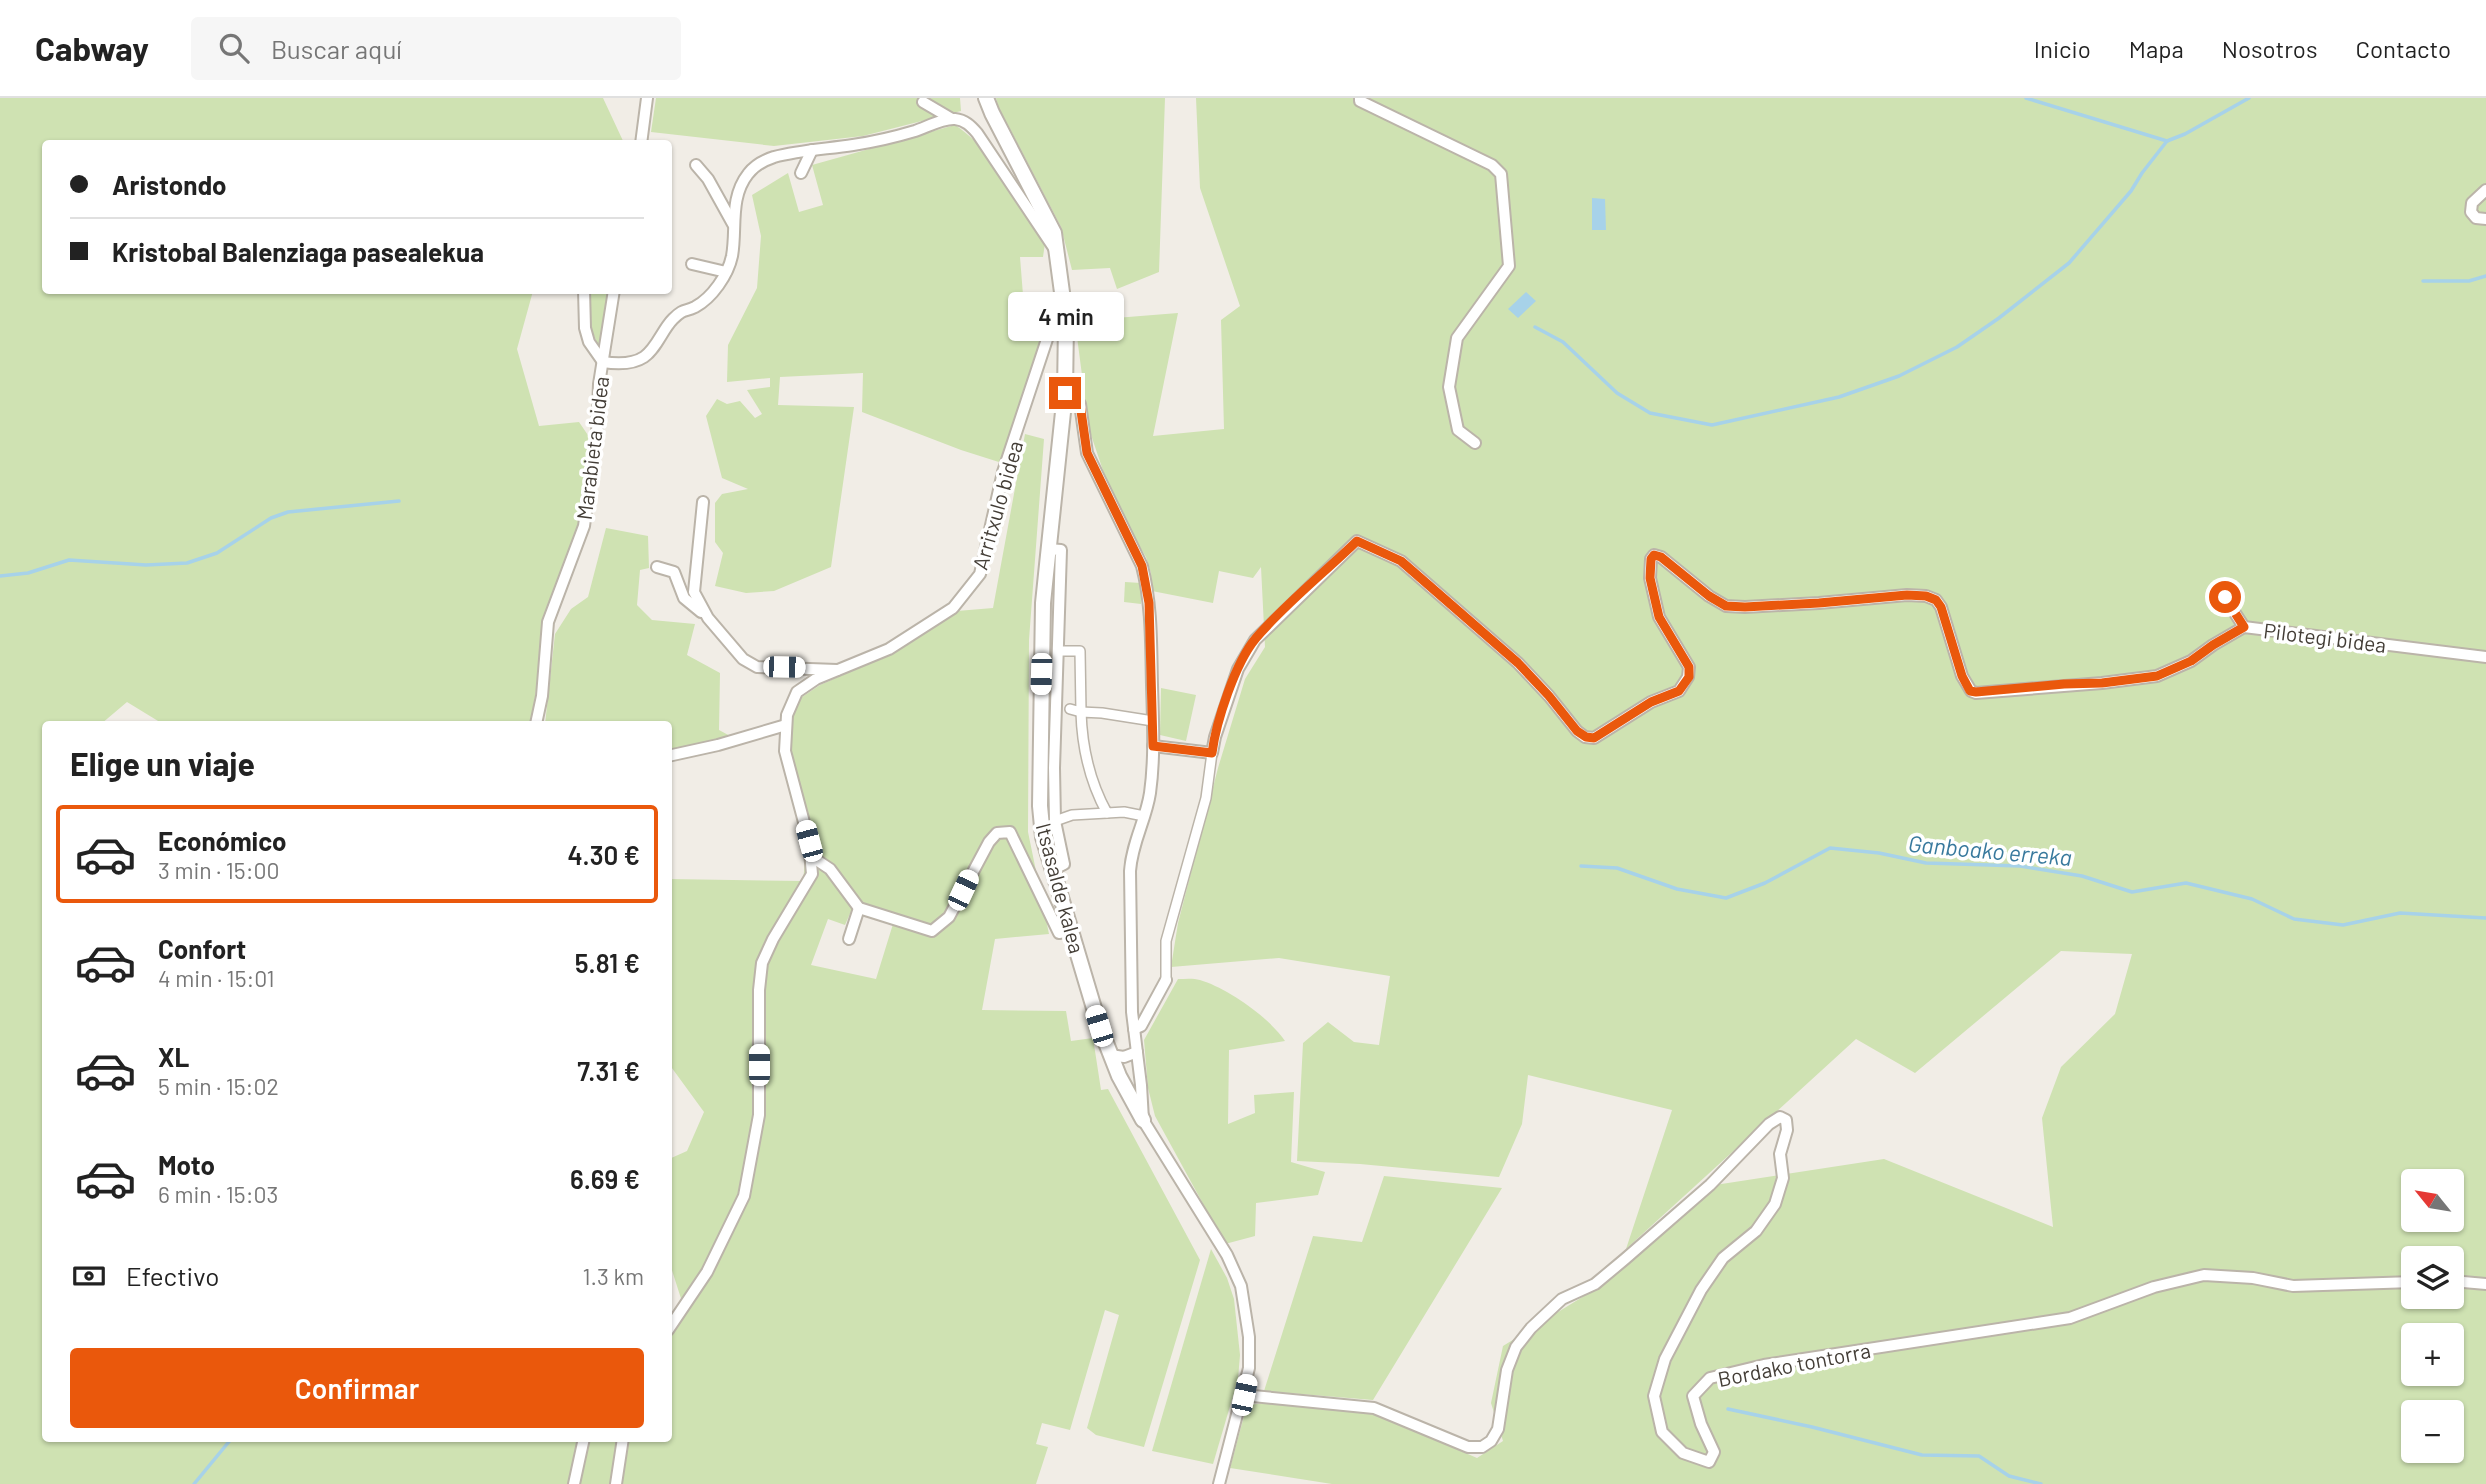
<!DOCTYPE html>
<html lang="es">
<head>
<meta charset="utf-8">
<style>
  :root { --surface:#fff; --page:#f6f6f6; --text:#222; --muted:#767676; --line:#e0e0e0; --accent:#ea580c }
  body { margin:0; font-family:Barlow,sans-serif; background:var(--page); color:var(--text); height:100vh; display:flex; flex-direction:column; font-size:26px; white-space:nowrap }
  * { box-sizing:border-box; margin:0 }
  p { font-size:23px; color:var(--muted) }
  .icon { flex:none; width:38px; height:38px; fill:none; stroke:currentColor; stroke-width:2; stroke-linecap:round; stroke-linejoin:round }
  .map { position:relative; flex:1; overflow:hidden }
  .sheet { position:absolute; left:42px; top:623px; width:630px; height:721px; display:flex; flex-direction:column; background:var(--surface); border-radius:7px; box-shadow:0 2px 5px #0004 }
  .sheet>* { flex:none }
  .guide { position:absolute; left:42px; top:42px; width:630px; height:154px; border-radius:7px; box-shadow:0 2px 5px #0004; display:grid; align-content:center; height:154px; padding:0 28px; background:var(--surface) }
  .needle { width:46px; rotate:300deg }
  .controls { position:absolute; left:2401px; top:1071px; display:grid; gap:14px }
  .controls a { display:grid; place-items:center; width:63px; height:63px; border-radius:7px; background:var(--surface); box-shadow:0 2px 5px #0004; font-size:35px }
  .end { position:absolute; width:32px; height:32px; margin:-16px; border:9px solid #ea580c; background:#fff; box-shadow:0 0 0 4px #fff }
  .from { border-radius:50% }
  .bubble { position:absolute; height:49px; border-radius:7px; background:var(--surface); box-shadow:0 2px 5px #0004; font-size:23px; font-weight:600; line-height:49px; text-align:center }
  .car { position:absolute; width:21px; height:42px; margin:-21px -10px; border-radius:9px; box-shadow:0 0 5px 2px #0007; background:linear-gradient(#fff 24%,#345 0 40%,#fff 0 76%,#345 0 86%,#fff 0) }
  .guide b { display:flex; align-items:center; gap:24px; height:66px; font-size:26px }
  .guide b+b { border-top:2px solid var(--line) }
  .guide i { width:18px; height:18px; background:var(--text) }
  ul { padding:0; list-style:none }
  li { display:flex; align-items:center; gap:21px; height:98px; margin:0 14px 10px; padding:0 14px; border:4px solid transparent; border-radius:7px }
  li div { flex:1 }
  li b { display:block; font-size:26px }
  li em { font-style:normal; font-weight:600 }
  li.on { border-color:var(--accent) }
  li>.icon { width:63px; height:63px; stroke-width:1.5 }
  h2 { padding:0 28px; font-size:32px; line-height:84px }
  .pay { display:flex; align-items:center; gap:18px; height:77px; padding:0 28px; font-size:26px }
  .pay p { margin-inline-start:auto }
  .action { display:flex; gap:14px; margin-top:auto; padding:14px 28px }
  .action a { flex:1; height:80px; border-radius:7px; background:var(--accent); color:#fff; font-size:28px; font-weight:600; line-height:80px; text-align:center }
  header { display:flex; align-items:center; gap:42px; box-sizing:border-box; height:98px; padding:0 35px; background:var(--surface); border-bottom:2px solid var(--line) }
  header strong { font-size:33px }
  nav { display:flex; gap:38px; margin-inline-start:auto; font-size:24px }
  .search { width:490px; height:63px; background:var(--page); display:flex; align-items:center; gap:18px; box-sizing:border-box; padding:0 24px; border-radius:7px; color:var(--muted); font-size:26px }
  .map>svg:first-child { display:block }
</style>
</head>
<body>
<header>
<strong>Cabway</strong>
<div class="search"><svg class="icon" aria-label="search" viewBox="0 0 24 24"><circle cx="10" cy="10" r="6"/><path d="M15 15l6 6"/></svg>Buscar aquí</div>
<nav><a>Inicio</a><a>Mapa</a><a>Nosotros</a><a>Contacto</a></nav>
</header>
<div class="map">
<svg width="2486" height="1386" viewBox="0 0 2486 1386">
  <rect width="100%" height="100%" fill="#f1ede6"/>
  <!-- green -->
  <g fill="#cfe2b2" fill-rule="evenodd">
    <path d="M0 0H603L624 45 46 46V192L533 193 517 251 539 328 579 324 594 346 582 427 546 523 531 626H163L127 604 101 626H46V1340H668L669 1240 685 1213 669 1163V1061L687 1053 704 1014 669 966V781L803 783 809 724 789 652 792 619 802 599 820 587 895 554 957 513 993 510 1025 336 1044 341 1029 542 1028 734 1049 836 995 841 982 912 1066 913 1071 943 1093 940 1101 992 1108 991 1200 1162 1144 1349 1096 1337 1087 1330 1119 1217 1105 1212 1070 1332 1042 1325 1036 1346 1048 1349 1036 1386H0ZM852 811 893 826 876 881 811 867 828 821 845 827Z"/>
    <polygon points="656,0 960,0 961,13 863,38 774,48 651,34"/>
    <polygon points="996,0 1165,0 1159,174 1117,191 1110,170 1072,172 1061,129 998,8"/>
    <path d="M1196 0H2486V1386H1332L1230 1370 1247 1307C1282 1302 1337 1305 1371 1316 1408 1327 1442 1345 1477 1360L1503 1343 1491 1305 1503 1248 1597 1190 1715 1087 1884 1061 2053 1129 2042 1020 2061 969 2115 916 2132 856 2061 853 1915 975 1856 941 1626 1151 1672 1012 1528 977 1522 1026 1499 1079 1360 1066 1297 1063 1303 945 1328 924 1354 944 1379 947 1390 878 1279 860 1171 869 1178 825 1218 670 1245 581 1265 549 1261 469 1253 480 1219 473 1213 505 1152 493 1151 475 1146 459 1115 408 1089 331 1076 231 1103 221 1178 215 1153 338 1224 331 1221 222 1240 208 1200 90ZM2413 1083H2452V1122H2413ZM2413 1160H2452V1199H2413ZM2413 1237H2452V1276H2413ZM2413 1314H2452V1353H2413Z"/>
    <path d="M955 27C995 53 1019 105 1045 145L1043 159H1020L1023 197 1048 198 1044 238 1002 365 961 352 862 314 863 275 780 279 778 307 854 309 831 469 774 493 746 495 715 488 723 455 715 444V405L722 396 748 391 722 380 706 318 717 301 727 306 740 303 755 320 762 316 747 292 770 289V280L727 284 728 247 757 190 761 138 752 97 788 75 799 114 823 107 812 67Z"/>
    <polygon points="588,193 610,193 601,253 589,227"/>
    <polygon points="606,430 648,438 649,470 640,472 637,507 652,522 695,526 687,557 720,575 719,632 732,639 669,654 668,626 545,626 555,536 571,511 588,499"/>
    <polygon points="1125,484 1141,485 1141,506 1124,504"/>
    <polygon points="1161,590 1196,597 1186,643 1160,637"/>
    <path d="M1178 881C1185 881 1193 880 1200 882 1227 890 1269 919 1285 943L1229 952 1228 1026 1255 1015 1254 997 1294 994 1291 1064 1325 1074 1318 1097 1256 1105 1255 1138 1225 1146 1155 1018 1148 990 1144 942Z"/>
    <polygon points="1384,1078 1502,1090 1373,1302 1264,1293 1313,1138 1362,1144"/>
    <polygon points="1211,1151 1227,1180 1234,1201 1240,1257 1238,1281 1213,1366 1152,1353"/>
  </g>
  <!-- water -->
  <g fill="#a7d2e9">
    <polygon points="1592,100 1605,101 1606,132 1592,132"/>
    <polygon points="1526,194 1536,203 1518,220 1508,211"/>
  </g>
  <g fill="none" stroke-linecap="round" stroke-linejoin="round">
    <!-- stream -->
    <g stroke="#a7d2e9" stroke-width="3.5">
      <polyline points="2026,0 2167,43"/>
      <polyline points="2167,43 2185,36 2249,0"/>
      <polyline points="2423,183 2469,183 2486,178"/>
      <polyline points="1535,229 1563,244 1617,295 1650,315 1712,327 1839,299 1899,278 1957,249 1999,220 2069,165 2131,93 2142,75 2167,43"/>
      <polyline points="0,478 28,475 69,462 146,467 187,465 217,455 271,420 288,414 399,403"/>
      <polyline points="1581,768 1617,770 1677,791 1726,800 1765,785 1830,750 1879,755 1926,765 2020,768 2082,778 2132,794 2186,785 2252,801 2294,821 2343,827 2400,815 2486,820"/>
      <polyline points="1728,1311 1812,1329 1922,1357 1979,1358 2009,1378 2041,1386"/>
      <polyline points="194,1386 232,1340"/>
    </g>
    <!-- pedestrian casing -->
    <g stroke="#bbb4a9" stroke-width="12">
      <g id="pedestrian">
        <polyline points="1059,553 1080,553 1081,614 1070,611"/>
        <path d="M1144 718 1124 714 1107 715C1090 684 1082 649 1081 614L1102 615 1153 623"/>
        <polyline points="1055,723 1072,717 1107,715"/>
        <polyline points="1166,882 1166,843 1206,700 1212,655"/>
      </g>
    </g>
    <!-- minor casing -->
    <g stroke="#bbb4a9" stroke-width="14">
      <g id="minor">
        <polyline points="1360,0 1360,3 1492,67 1501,76 1509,168 1457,240 1449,289 1458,332 1475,345"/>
        <polyline points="923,4 952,21"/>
        <polyline points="641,46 647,0"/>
        <polyline points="696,67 708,81 733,126"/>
        <polyline points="801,75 812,52"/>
        <polyline points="2486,92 2472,105 2471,114 2476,120 2486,121"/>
        <polyline points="692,166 726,174"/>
        <path d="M584 192 585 230 589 244 603 264C616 266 632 267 644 259 657 250 662 232 673 221 684 210 685 214 695 209 712 200 728 177 732 158 737 131 729 100 748 76 754 68 765 62 774 59 800 52 827 51 853 47 873 44 895 39 915 33 927 29 943 20 955 21 965 22 971 28 977 35L1054 150"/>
        <path d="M1065 295 1073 296 1080 306 1087 355 1142 468C1152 507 1151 547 1152 587 1153 623 1155 659 1150 695 1146 722 1132 744 1130 773L1132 914 1141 987 1143 1022 1227 1157 1241 1188 1249 1239V1270L1219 1386"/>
        <polyline points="703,404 694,494 708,520 743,561 757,569 837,572"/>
        <polyline points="1048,451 1061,452 1054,670 1055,723 1064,766 1052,772"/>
        <polyline points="657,469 674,474 684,500 701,514"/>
        <polyline points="2222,495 2244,529"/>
        <polyline points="536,626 542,598 548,524 584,428 597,336 599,286 614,192"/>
        <polyline points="1153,648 1212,655 1215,639 1238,571 1255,542 1357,443 1401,463 1518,565 1549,598 1577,633 1585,639 1594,640 1651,604 1679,593 1688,579 1689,569 1659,519 1650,480 1651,461 1654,457 1661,459 1709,498 1726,508 1745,509 1819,505 1907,497 1926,498 1936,502 1941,509 1962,578 1971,593 1976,595 2102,585 2157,578 2191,563 2213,547 2244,529 2486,559"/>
        <polyline points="668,658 718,647 786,627"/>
        <polyline points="812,759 830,771 859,810 932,833 949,819 989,744 997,735 1010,734 1059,835 1071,833"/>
        <polyline points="849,841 859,810"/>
        <polyline points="1134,931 1141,928 1166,882"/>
        <polyline points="1110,957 1124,959 1137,954"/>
        <polyline points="2452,1183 2486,1186"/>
        <polyline points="668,1232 707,1174 744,1098 759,1017 759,892 762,865 773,841 812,776 809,743 785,653 787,617 797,594 816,581 889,551 953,510 980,476 1003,374 1057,211 1064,205"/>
        <polyline points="1243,1297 1374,1310 1468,1349 1482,1349 1491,1343 1498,1331 1507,1272 1516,1249 1531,1230 1562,1201 1595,1186 1625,1161 1710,1087 1769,1026 1780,1019 1786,1022 1787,1032 1780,1056 1783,1080 1775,1106 1756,1133 1723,1160 1701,1192 1665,1261 1654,1298 1662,1334 1683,1355 1709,1364 1714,1354 1701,1326 1693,1298 1710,1280 1764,1267 2070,1220 2154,1189 2204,1177 2253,1180 2293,1188 2413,1184"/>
        <polyline points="574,1386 584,1340"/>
        <polyline points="616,1386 623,1340"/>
      </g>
    </g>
    <!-- tertiary casing -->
    <g stroke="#bbb4a9" stroke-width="18">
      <polyline id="tertiary" points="986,0 992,15 1054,135 1066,224 1065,295 1043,505 1040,708 1043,739 1099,927 1119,978 1143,1022"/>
    </g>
    <!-- pedestrian -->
    <use href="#pedestrian" stroke="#fff" stroke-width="9"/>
    <!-- minor -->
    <use href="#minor" stroke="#fff" stroke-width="10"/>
    <!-- tertiary -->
    <use href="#tertiary" stroke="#fff" stroke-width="14"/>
  </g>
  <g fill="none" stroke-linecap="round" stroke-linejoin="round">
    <!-- route -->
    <path stroke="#ea580c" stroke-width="9" d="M1065 295 1073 296 1080 306 1087 355 1142 468 1149 505 1153 648 1212 655C1216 624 1235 565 1256 540 1285 506 1325 474 1357 443L1401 463 1518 565 1549 598 1577 633 1586 639 1594 640 1651 604 1679 593 1689 579V569L1659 519 1650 480 1651 461 1654 457 1661 459 1709 498 1726 508 1745 509 1819 505 1907 497 1926 498 1936 502 1941 509 1962 578 1970 593 1976 594 2064 586 2102 585 2157 578 2191 563 2213 547 2244 529 2225 499"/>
  </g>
  <g text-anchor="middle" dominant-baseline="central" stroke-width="7" stroke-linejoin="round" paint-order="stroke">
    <!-- street labels -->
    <g font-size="21" fill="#433d36" stroke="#fff">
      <text transform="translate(592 350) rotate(-83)">Marabieta bidea</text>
      <text transform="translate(997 407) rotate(-74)">Arritxulo bidea</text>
      <text transform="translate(2325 539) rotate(7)">Pilotegi bidea</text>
      <text transform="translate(1061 790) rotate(75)">Itsasalde kalea</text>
      <text transform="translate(1794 1266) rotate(-11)">Bordako tontorra</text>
    </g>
    <!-- water labels -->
    <g font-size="23" font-style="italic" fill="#38799d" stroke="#fff">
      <text transform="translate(1990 752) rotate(5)">Ganboako erreka</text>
    </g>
  </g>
</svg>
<div class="controls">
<a><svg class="needle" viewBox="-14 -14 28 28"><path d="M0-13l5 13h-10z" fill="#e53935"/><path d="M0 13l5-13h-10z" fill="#767676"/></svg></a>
<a><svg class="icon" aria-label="layers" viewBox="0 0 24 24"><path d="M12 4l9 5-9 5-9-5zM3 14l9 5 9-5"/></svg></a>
<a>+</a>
<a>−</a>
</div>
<i class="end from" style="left:2225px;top:499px"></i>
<i class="end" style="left:1065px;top:295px"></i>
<div class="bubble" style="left:1008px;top:194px;width:116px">4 min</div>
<i class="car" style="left:784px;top:569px;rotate:91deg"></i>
<i class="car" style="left:1041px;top:576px;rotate:182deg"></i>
<i class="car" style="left:809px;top:743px;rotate:345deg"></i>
<i class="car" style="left:963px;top:792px;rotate:25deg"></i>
<i class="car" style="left:1099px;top:928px;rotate:343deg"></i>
<i class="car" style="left:759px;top:967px;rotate:0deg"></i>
<i class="car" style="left:1244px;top:1297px;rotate:12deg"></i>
<div class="guide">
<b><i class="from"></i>Aristondo</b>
<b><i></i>Kristobal Balenziaga pasealekua</b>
</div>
<section class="sheet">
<h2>Elige un viaje</h2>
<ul>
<li class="on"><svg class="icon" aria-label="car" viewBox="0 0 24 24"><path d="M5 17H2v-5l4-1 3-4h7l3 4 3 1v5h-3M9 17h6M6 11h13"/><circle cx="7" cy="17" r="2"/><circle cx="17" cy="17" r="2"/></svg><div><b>Económico</b><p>3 min · 15:00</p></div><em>4.30 €</em></li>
<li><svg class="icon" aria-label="car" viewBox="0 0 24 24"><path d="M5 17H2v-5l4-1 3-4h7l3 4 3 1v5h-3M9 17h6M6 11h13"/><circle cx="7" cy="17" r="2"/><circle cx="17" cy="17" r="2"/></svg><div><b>Confort</b><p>4 min · 15:01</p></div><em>5.81 €</em></li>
<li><svg class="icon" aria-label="car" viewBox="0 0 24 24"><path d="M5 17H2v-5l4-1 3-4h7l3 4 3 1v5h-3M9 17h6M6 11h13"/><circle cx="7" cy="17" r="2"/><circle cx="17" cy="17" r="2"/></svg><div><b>XL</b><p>5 min · 15:02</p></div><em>7.31 €</em></li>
<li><svg class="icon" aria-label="car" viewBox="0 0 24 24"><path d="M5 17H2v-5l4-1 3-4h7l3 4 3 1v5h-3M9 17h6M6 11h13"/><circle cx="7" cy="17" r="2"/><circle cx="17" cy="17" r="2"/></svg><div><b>Moto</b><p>6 min · 15:03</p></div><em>6.69 €</em></li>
</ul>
<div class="pay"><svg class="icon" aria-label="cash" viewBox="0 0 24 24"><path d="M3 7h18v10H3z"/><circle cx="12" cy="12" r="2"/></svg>Efectivo<p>1.3 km</p></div>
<div class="action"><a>Confirmar</a></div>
</section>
</div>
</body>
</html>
